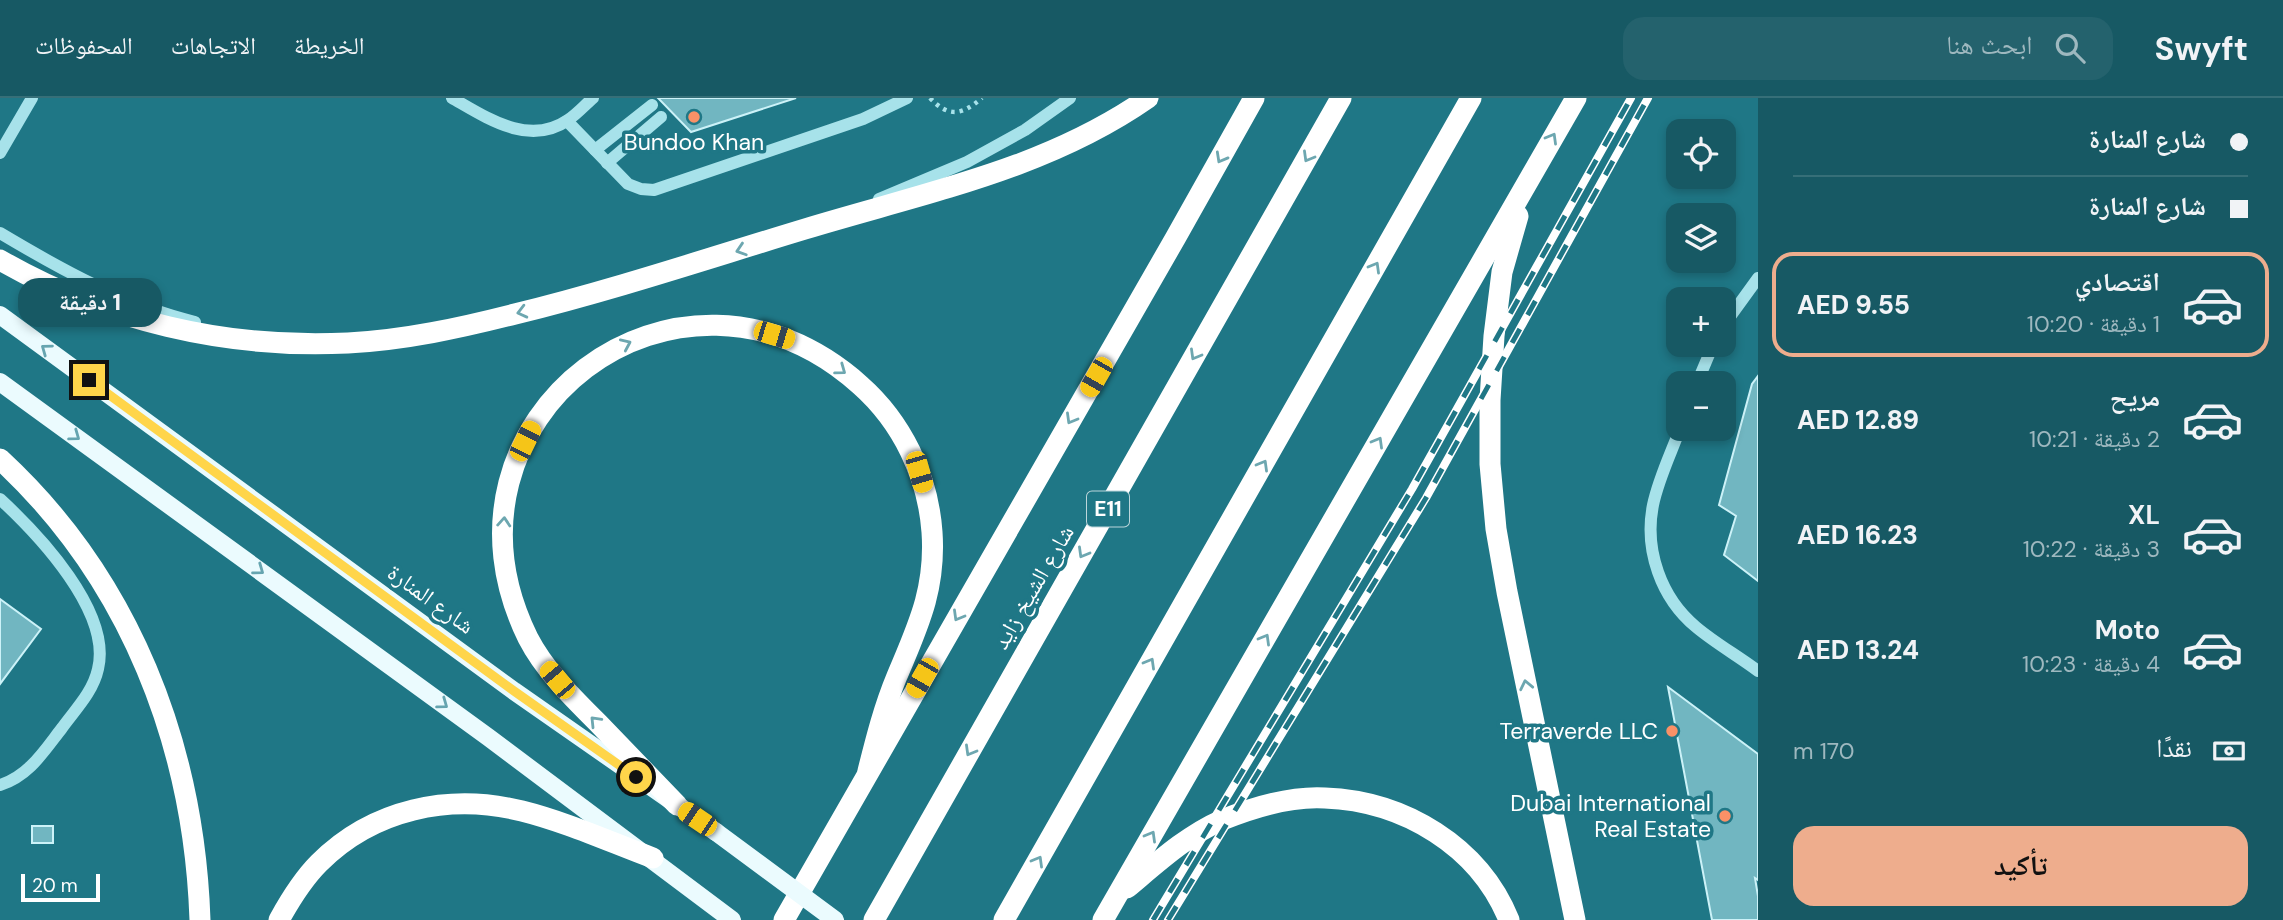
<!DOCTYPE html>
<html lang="ar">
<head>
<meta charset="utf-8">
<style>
  :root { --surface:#175964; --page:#24626d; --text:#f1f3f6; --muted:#9eb8bf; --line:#366f78; --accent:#eead8d }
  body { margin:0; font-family:"DM Sans","Noto Naskh Arabic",sans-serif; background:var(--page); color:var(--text); direction:rtl; height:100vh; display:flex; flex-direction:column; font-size:26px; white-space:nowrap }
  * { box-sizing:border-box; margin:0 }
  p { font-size:23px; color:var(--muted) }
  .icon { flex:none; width:38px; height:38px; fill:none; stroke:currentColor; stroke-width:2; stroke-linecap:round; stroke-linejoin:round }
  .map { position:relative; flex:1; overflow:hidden; direction:ltr }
  .panel { display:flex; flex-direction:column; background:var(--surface); width:525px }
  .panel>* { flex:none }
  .top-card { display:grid; align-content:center; height:154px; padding:0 35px; background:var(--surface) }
  .buttons { position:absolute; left:1666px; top:21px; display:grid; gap:14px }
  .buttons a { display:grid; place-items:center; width:70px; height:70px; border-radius:14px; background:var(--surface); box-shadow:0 4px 10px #0003; font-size:35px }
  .scale { position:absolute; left:21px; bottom:18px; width:79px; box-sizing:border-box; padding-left:7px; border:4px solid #fff; border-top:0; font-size:19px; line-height:24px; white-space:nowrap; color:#fff; -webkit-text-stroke:5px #1f7786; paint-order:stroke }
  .end { position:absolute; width:32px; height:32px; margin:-16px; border:9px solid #ffd54a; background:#111; box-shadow:0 0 0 4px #111 }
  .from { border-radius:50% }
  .bubble { position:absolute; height:49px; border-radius:21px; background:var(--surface); box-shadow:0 4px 10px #0003; font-size:23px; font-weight:800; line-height:49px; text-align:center; direction:rtl }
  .car { position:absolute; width:21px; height:42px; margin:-21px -10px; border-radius:9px; box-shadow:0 0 5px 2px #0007; background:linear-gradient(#f5c518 24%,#345 0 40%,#f5c518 0 76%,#345 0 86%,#f5c518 0) }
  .top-card b { display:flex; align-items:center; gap:24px; height:66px; font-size:26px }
  .top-card b+b { border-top:2px solid var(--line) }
  .top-card i { width:18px; height:18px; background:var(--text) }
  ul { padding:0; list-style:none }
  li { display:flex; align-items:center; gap:21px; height:105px; margin:0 14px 10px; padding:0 21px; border:4px solid transparent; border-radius:21px }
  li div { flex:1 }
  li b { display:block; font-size:26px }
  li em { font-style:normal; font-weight:800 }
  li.current { border-color:var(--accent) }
  li>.icon { width:63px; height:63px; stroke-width:1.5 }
  .pay { display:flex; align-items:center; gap:18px; height:77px; padding:0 35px; font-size:26px }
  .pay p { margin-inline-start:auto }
  .cta { display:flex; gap:14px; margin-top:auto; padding:14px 35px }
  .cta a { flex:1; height:80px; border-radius:21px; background:var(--accent); color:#111; font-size:28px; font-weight:800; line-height:80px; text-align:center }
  header { display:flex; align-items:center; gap:42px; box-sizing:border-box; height:98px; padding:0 35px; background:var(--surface); border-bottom:2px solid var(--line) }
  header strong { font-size:33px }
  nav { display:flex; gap:38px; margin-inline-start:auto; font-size:24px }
  .search { width:490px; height:63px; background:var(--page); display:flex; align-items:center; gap:18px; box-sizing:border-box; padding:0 24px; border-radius:21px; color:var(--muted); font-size:26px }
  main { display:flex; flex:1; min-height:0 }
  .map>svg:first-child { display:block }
</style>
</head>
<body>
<header>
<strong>Swyft</strong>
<div class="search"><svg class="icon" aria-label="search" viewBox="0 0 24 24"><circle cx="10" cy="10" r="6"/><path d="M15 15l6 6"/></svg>ابحث هنا</div>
<nav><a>الخريطة</a><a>الاتجاهات</a><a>المحفوظات</a></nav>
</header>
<main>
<section class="panel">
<div class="top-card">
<b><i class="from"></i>شارع المنارة</b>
<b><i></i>شارع المنارة</b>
</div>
<ul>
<li class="current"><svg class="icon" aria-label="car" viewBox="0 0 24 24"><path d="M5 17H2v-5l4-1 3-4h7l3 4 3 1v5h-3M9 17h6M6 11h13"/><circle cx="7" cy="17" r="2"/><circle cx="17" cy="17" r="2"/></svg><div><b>اقتصادي</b><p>1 دقيقة · 10:20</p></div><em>AED 9.55</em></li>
<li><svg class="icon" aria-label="car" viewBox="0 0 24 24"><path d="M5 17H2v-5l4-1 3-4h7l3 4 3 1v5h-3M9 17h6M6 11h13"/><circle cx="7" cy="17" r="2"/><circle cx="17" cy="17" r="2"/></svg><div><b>مريح</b><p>2 دقيقة · 10:21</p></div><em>AED 12.89</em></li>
<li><svg class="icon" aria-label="car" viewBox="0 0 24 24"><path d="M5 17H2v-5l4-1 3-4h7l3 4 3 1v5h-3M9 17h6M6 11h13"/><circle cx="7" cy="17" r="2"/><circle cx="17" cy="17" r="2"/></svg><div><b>XL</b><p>3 دقيقة · 10:22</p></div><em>AED 16.23</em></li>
<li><svg class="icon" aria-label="car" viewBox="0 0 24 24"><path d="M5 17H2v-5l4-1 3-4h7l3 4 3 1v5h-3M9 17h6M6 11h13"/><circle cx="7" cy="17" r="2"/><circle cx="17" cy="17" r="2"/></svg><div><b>Moto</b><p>4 دقيقة · 10:23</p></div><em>AED 13.24</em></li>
</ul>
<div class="pay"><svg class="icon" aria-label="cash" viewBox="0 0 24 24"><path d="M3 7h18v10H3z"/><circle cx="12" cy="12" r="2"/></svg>نقدًا<p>170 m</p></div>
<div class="cta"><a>تأكيد</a></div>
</section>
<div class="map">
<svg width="1758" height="822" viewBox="0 0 1758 822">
  <rect width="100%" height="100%" fill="#1f7786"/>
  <!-- building -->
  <g fill="#71b6c1" stroke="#ccf2f8" stroke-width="2">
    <polygon points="658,0 796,0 691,34"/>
    <polygon points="1758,278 1758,483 1724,457 1736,418 1719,407 1752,286"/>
    <polygon points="0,501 41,531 0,586"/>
    <polygon points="1668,589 1758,656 1758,782 1755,780 1758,798 1758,822 1712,822"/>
    <rect x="32" y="728" width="21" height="17"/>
  </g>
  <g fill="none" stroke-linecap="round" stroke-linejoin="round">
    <!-- path -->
    <path stroke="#a7e2ea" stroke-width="4.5" stroke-dasharray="3.5 5" stroke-linecap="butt" d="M930 0C949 20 962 17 982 0"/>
    <!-- minor -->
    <g stroke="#a7e2ea" stroke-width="12">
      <path d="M452 0C487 20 529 49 568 22 577 16 585 7 593 0"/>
      <polyline points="567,23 628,86 641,91 654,92 863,21 907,0"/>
      <polyline points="595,52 652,7"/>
      <polyline points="0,55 32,0"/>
      <polyline points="607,65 661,19"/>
      <polyline points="879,101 967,64 1025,32 1070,0"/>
      <path d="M0 135C62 172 125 207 195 224"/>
      <polyline points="1724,227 1758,180"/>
      <polyline points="1697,285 1713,247"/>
      <path d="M1680 331C1671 355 1658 382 1653 407 1644 452 1661 500 1696 529 1715 545 1738 558 1758 573"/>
      <path d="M0 401C39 437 112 514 98 571 93 594 75 612 62 630 44 653 29 678 0 687"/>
    </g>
    <!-- major -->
    <g stroke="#ebfbfe" stroke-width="18">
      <polyline points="0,217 514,593 716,734"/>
      <polyline points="0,284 488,639 732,822"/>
    </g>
    <!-- highway -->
    <g stroke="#fff" stroke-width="21">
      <polyline points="1518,118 1502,174 1494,238 1490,302 1490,366 1496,431 1507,494 1575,822"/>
      <path d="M0 162C106 223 226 251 348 245 405 242 460 230 515 216 613 192 709 160 805 131 923 95 1045 72 1148 0"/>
      <path d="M0 361C130 481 194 647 200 822"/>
      <path d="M677 707C651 680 625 653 599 626 573 600 545 573 528 540 420 320 679 125 860 287 902 324 928 378 932 434 936 491 918 528 897 578 884 609 876 641 868 673"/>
      <path d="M1127 790C1157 765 1186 738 1222 722 1254 709 1291 698 1325 700 1404 703 1479 748 1509 822"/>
      <path d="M279 822C290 802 302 782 319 765 373 711 449 695 522 713 566 724 610 744 653 760"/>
      <polyline points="784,822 1176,139 1254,0"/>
      <polyline points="874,822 1341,0"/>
      <polyline points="1004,822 1471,0"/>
      <polyline points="1103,822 1576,0"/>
    </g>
    <!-- rail casing -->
    <g stroke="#fff" stroke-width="8">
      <g id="rail">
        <polyline points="1153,822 1412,391 1631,0"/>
        <polyline points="1168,822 1426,400 1648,0"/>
      </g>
    </g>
    <!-- rail -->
    <use href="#rail" stroke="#1f7786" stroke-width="5" stroke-dasharray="16" stroke-linecap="butt"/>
    <!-- major-bridge -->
    <polyline stroke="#ebfbfe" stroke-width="18" points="716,734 835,822"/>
  </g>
  <!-- one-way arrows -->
  <defs><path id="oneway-chevron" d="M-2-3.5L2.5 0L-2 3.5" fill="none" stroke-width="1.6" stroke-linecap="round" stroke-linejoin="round" transform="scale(1.75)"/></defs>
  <g stroke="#6da7b0">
    <use href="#oneway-chevron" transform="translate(1552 40) rotate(-60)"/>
    <use href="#oneway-chevron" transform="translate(1308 59) rotate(120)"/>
    <use href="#oneway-chevron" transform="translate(1221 60) rotate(119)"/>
    <use href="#oneway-chevron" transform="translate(741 152) rotate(162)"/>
    <use href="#oneway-chevron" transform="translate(1375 169) rotate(-60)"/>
    <use href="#oneway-chevron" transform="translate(522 214) rotate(166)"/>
    <use href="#oneway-chevron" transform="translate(626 246) rotate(-24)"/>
    <use href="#oneway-chevron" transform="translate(1195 257) rotate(120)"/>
    <use href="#oneway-chevron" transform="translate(841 272) rotate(36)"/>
    <use href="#oneway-chevron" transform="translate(1071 321) rotate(120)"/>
    <use href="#oneway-chevron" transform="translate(1378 344) rotate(-60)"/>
    <use href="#oneway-chevron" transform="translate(1263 367) rotate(-60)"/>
    <use href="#oneway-chevron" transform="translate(504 424) rotate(-86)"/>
    <use href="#oneway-chevron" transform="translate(1083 455) rotate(120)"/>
    <use href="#oneway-chevron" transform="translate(958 518) rotate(120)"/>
    <use href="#oneway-chevron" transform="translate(1265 541) rotate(-60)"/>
    <use href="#oneway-chevron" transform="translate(1150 565) rotate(-60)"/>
    <use href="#oneway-chevron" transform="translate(1526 587) rotate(-102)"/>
    <use href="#oneway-chevron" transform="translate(595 623) rotate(-134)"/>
    <use href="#oneway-chevron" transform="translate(970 653) rotate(120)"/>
    <use href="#oneway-chevron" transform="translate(1151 738) rotate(-60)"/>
    <use href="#oneway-chevron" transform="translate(1038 763) rotate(-60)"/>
  </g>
  <g stroke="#66a5b0">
    <use href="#oneway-chevron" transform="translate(46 251) rotate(-144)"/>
    <use href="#oneway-chevron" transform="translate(75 338) rotate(36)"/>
    <use href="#oneway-chevron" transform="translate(259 472) rotate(36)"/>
    <use href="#oneway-chevron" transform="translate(443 606) rotate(36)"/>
  </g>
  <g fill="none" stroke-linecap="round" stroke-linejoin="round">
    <!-- route -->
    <polyline stroke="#ffd54a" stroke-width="9" points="89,282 514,593 636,679"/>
  </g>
  <!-- markers -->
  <g fill="#f99167" stroke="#1f7786" stroke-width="2.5">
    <circle cx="694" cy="19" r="7"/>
    <circle cx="1672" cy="633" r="7"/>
    <circle cx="1725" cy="718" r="7"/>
  </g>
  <g text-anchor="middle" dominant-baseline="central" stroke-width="7" stroke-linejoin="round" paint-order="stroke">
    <!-- shield labels -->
    <rect fill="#1f7786" stroke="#bcd6db" stroke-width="2" x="1087" y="393.5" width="42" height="35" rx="5"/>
    <g font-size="21" font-weight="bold" fill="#fff">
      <text x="1108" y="411">E11</text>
    </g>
    <!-- poi labels -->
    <g font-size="23" fill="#fff" stroke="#1f7786" text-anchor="end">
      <text x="694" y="44" text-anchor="middle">Bundoo Khan</text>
      <text x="1658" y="633">Terraverde LLC</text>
      <text x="1711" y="705">Dubai International<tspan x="1711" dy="26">Real Estate</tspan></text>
    </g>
    <!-- street labels -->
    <g font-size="23" fill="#fff" stroke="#1f7786">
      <text transform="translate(1033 489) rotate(-60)">شارع الشيخ زايد</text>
      <text transform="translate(431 501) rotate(36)">شارع المنارة</text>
    </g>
  </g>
</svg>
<div class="buttons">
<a><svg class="icon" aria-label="locate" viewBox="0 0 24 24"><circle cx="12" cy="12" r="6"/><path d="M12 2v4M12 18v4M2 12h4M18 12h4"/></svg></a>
<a><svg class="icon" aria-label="layers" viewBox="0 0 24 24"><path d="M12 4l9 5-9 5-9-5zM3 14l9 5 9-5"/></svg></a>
<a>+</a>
<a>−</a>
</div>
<div class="scale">20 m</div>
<i class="end from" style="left:636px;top:679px"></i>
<i class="end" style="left:89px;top:282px"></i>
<div class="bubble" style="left:18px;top:180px;width:144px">1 دقيقة</div>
<i class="car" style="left:774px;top:237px;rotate:107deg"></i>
<i class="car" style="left:1096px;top:279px;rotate:210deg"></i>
<i class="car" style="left:525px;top:343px;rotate:26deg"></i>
<i class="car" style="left:919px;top:374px;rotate:164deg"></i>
<i class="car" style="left:922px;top:580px;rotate:210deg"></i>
<i class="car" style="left:557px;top:582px;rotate:320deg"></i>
<i class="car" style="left:697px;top:721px;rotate:304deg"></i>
</div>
</main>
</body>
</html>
